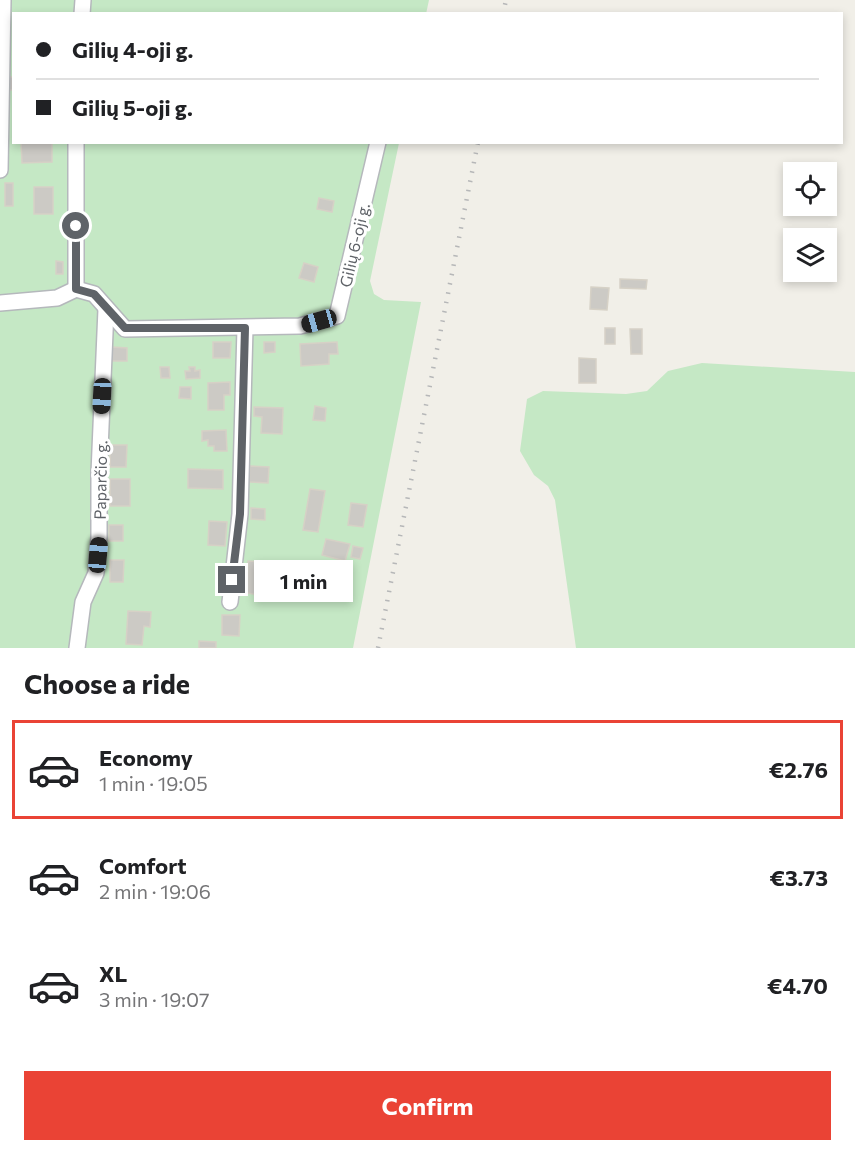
<!DOCTYPE html>
<html lang="en">
<head>
<meta charset="utf-8">
<style>
  :root { --surface:#fff; --page:#f6f6f6; --text:#202124; --muted:#757577; --line:#e0e0e0; --accent:#ea4335 }
  body { margin:0; font-family:Commissioner,sans-serif; background:var(--page); color:var(--text); height:100vh; display:flex; flex-direction:column; font-size:22px; white-space:nowrap }
  * { box-sizing:border-box; margin:0 }
  p { font-size:20px; color:var(--muted) }
  .icon { flex:none; width:33px; height:33px; fill:none; stroke:currentColor; stroke-width:2; stroke-linecap:round; stroke-linejoin:round }
  .map { position:relative; height:648px; overflow:hidden }
  .drawer { display:flex; flex-direction:column; background:var(--surface); flex:1 }
  .drawer>* { flex:none }
  .guide { position:absolute; left:12px; top:12px; width:831px; height:132px; border-radius:0px; box-shadow:0 3px 9px #0003; display:grid; align-content:center; height:132px; padding:0 24px; background:var(--surface) }
  .fabs { position:absolute; left:783px; top:162px; display:grid; gap:12px }
  .fabs a { display:grid; place-items:center; width:54px; height:54px; border-radius:0px; background:var(--surface); box-shadow:0 3px 9px #0003; font-size:30px }
  .end { position:absolute; width:27px; height:27px; margin:-14px; border:8px solid #5f6368; background:#fff; box-shadow:0 0 0 3px #fff }
  .from { border-radius:50% }
  .bubble { position:absolute; height:42px; border-radius:0px; background:var(--surface); box-shadow:0 3px 9px #0003; font-size:20px; font-weight:700; line-height:42px; text-align:center }
  .car { position:absolute; width:18px; height:36px; margin:-18px -9px; border-radius:8px; box-shadow:0 0 4px 2px #0007; background:linear-gradient(#222 24%,#8ab4d8 0 40%,#222 0 76%,#8ab4d8 0 86%,#222 0) }
  .guide b { display:flex; align-items:center; gap:21px; height:57px; font-size:22px }
  .guide b+b { border-top:2px solid var(--line) }
  .guide i { width:15px; height:15px; background:var(--text) }
  ul { padding:0; list-style:none }
  li { display:flex; align-items:center; gap:18px; height:99px; margin:0 12px 9px; padding:0 12px; border:3px solid transparent; border-radius:0px }
  li div { flex:1 }
  li b { display:block; font-size:22px }
  li em { font-style:normal; font-weight:700 }
  li.current { border-color:var(--accent) }
  li>.icon { width:54px; height:54px; stroke-width:1.5 }
  h2 { padding:0 24px; font-size:27px; line-height:72px }
  .action { display:flex; gap:12px; margin-top:auto; padding:12px 24px }
  .action a { flex:1; height:69px; border-radius:0px; background:var(--accent); color:#fff; font-size:24px; font-weight:700; line-height:69px; text-align:center }
  .map>svg:first-child { display:block }
</style>
</head>
<body>
<div class="map">
<svg width="855" height="648" viewBox="0 0 855 648">
  <rect width="100%" height="100%" fill="#f1efe8"/>
  <!-- green -->
  <g fill="#c5e8c5">
    <polygon points="0,0 429,0 426,14 14,14 14,142 399,143 370,281 374,294 384,300 421,302 353,648 0,648"/>
    <polygon points="702,363 855,372 855,648 576,648 555,500 548,486 534,475 520,451 527,399 543,391 626,394 647,391 668,371"/>
  </g>
  <!-- building -->
  <g fill="#cccac5" stroke="#d6d1c6" stroke-width="1.5">
    <rect x="8" y="77" width="6" height="13"/>
    <polygon points="21,142 52,142 52,162 22,163"/>
    <rect x="5" y="183" width="8" height="23"/>
    <rect x="34" y="187" width="19" height="27"/>
    <polygon points="319,198 334,201 332,212 317,209"/>
    <polygon points="56,261 63,262 63,274 56,274"/>
    <polygon points="304,263 318,267 314,282 299,278"/>
    <polygon points="620,279 647,280 646,289 620,288"/>
    <polygon points="591,287 609,288 607,310 590,309"/>
    <rect x="605" y="328" width="10" height="16"/>
    <polygon points="630,329 642,329 642,354 631,354"/>
    <polygon points="213,342 231,342 230,358 213,358"/>
    <polygon points="264,342 275,342 275,352 264,353"/>
    <polygon points="337,342 338,354 329,354 329,364 301,366 300,344"/>
    <polygon points="112,347 127,348 127,361 112,361"/>
    <polygon points="579,358 596,359 596,383 579,383"/>
    <polygon points="160,367 169,367 170,378 161,378"/>
    <polygon points="189,367 195,367 195,371 200,370 200,378 186,379 185,371 190,371"/>
    <polygon points="230,382 230,395 224,395 224,410 208,410 208,383"/>
    <polygon points="180,387 191,387 191,399 179,398"/>
    <polygon points="315,406 326,408 325,421 313,420"/>
    <polygon points="254,407 283,408 282,434 261,433 262,417 254,416"/>
    <polygon points="226,430 227,451 214,451 214,446 208,446 208,440 202,441 202,431"/>
    <polygon points="110,445 127,445 126,467 110,467"/>
    <polygon points="250,466 269,467 268,483 249,482"/>
    <polygon points="188,469 223,470 223,489 188,488"/>
    <rect x="110" y="479" width="20" height="27"/>
    <polygon points="310,489 325,491 318,532 303,530"/>
    <polygon points="351,503 367,505 363,527 348,525"/>
    <polygon points="251,508 265,509 265,520 251,519"/>
    <polygon points="209,521 227,522 225,546 208,545"/>
    <rect x="109" y="525" width="14" height="16"/>
    <polygon points="326,539 350,544 345,561 322,555"/>
    <polygon points="353,546 363,548 360,559 351,557"/>
    <polygon points="110,560 124,560 123,582 110,582"/>
    <polygon points="248,561 261,562 259,595 241,592 242,583 247,583"/>
    <polygon points="128,611 151,612 150,627 144,626 142,645 126,644"/>
    <polygon points="222,615 240,615 239,636 222,635"/>
    <polygon points="199,641 216,642 216,648 199,648"/>
  </g>
  <g fill="none" stroke-linecap="round" stroke-linejoin="round">
    <!-- street casing -->
    <g stroke="#b5b8bc" stroke-width="18">
      <g id="street">
        <polyline points="82,14 83,0"/>
        <polyline points="0,170 3,0"/>
        <polyline points="76,289 76,142"/>
        <polyline points="0,303 57,298 76,289 94,294 125,329 300,326 337,316 378,142"/>
        <polyline points="230,602 240,514 245,328"/>
        <polyline points="77,648 83,602 96,573 99,537 99,473 106,309"/>
      </g>
    </g>
    <!-- street -->
    <use href="#street" stroke="#fff" stroke-width="15"/>
    <!-- rail -->
    <g stroke="#b6b7b8" stroke-width="4.5" stroke-dasharray="1.5 8" stroke-linecap="butt">
      <polyline points="503,14 506,0"/>
      <polyline points="378,648 478,142"/>
    </g>
  </g>
  <g fill="none" stroke-linecap="round" stroke-linejoin="round">
    <!-- route -->
    <polyline stroke="#5f6368" stroke-width="8" points="76,226 76,289 94,294 125,328 245,328 240,514 232,580"/>
  </g>
  <g text-anchor="middle" dominant-baseline="central" stroke-width="6" stroke-linejoin="round" paint-order="stroke">
    <!-- street labels -->
    <g font-size="16" fill="#5f6368" stroke="#fff">
      <text transform="translate(354 245) rotate(-77)">Gilių 6-oji g.</text>
      <text transform="translate(100 480) rotate(-89)">Paparčio g.</text>
    </g>
  </g>
</svg>
<div class="fabs">
<a><svg class="icon" aria-label="locate" viewBox="0 0 24 24"><circle cx="12" cy="12" r="6"/><path d="M12 2v4M12 18v4M2 12h4M18 12h4"/></svg></a>
<a><svg class="icon" aria-label="layers" viewBox="0 0 24 24"><path d="M12 4l9 5-9 5-9-5zM3 14l9 5 9-5"/></svg></a>
</div>
<i class="end from" style="left:76px;top:226px"></i>
<i class="end" style="left:232px;top:580px"></i>
<div class="bubble" style="left:254px;top:560px;width:99px">1 min</div>
<i class="car" style="left:319px;top:321px;rotate:254deg"></i>
<i class="car" style="left:102px;top:396px;rotate:183deg"></i>
<i class="car" style="left:98px;top:555px;rotate:5deg"></i>
<div class="guide">
<b><i class="from"></i>Gilių 4-oji g.</b>
<b><i></i>Gilių 5-oji g.</b>
</div>
</div>
<section class="drawer">
<h2>Choose a ride</h2>
<ul>
<li class="current"><svg class="icon" aria-label="car" viewBox="0 0 24 24"><path d="M5 17H2v-5l4-1 3-4h7l3 4 3 1v5h-3M9 17h6M6 11h13"/><circle cx="7" cy="17" r="2"/><circle cx="17" cy="17" r="2"/></svg><div><b>Economy</b><p>1 min · 19:05</p></div><em>€2.76</em></li>
<li><svg class="icon" aria-label="car" viewBox="0 0 24 24"><path d="M5 17H2v-5l4-1 3-4h7l3 4 3 1v5h-3M9 17h6M6 11h13"/><circle cx="7" cy="17" r="2"/><circle cx="17" cy="17" r="2"/></svg><div><b>Comfort</b><p>2 min · 19:06</p></div><em>€3.73</em></li>
<li><svg class="icon" aria-label="car" viewBox="0 0 24 24"><path d="M5 17H2v-5l4-1 3-4h7l3 4 3 1v5h-3M9 17h6M6 11h13"/><circle cx="7" cy="17" r="2"/><circle cx="17" cy="17" r="2"/></svg><div><b>XL</b><p>3 min · 19:07</p></div><em>€4.70</em></li>
</ul>
<div class="action"><a>Confirm</a></div>
</section>
</body>
</html>
